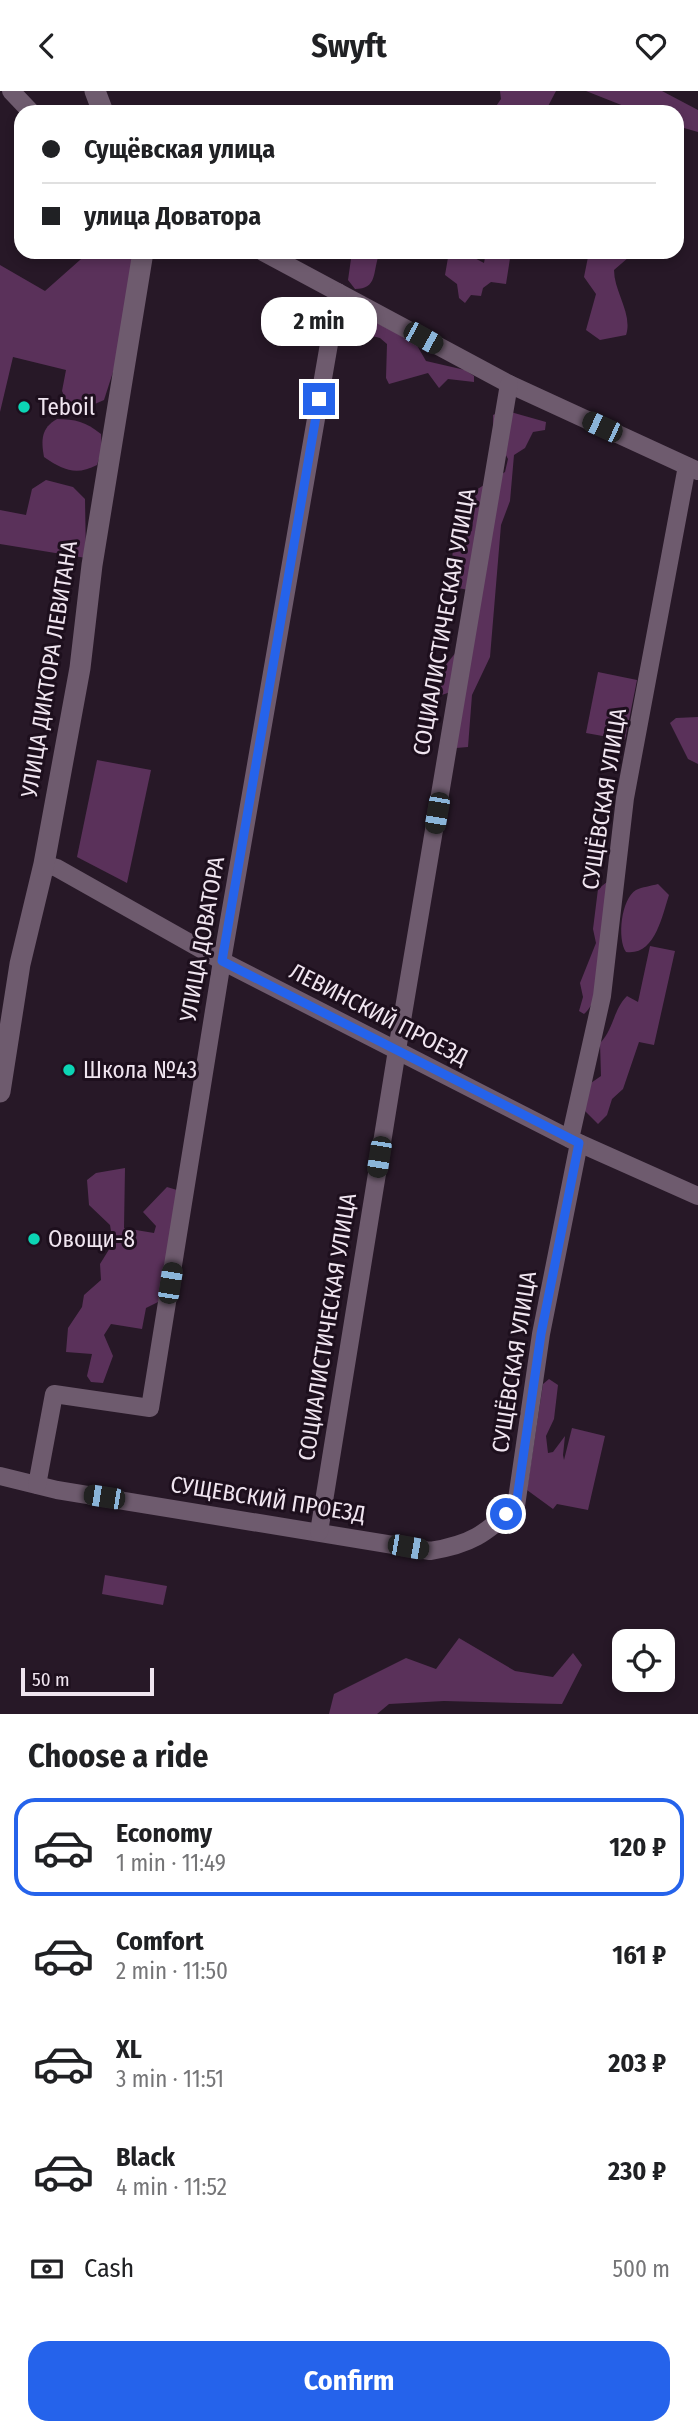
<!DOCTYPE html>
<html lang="en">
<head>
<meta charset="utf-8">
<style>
  :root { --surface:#fff; --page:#f2f2f2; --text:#202124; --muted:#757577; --line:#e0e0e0; --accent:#2563eb }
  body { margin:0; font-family:"Fira Sans Condensed",sans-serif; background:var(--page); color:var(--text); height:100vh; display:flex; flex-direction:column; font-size:26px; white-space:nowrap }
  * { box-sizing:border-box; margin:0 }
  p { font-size:23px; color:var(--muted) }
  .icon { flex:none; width:38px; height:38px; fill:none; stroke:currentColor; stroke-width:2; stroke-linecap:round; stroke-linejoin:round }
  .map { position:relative; height:1623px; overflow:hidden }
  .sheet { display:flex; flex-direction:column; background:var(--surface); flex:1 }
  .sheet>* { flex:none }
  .banner { position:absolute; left:14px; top:14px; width:670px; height:154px; border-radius:21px; box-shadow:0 4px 10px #0003; display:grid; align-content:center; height:154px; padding:0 28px; background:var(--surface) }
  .buttons { position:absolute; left:612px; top:1538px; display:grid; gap:14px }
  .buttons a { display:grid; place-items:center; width:63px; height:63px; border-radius:14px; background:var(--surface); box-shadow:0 4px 10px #0003; font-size:35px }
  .scale { position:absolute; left:21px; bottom:18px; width:133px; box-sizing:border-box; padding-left:7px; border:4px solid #f0e5f0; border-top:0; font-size:19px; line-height:24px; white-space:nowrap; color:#f0e5f0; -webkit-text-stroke:5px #1d0f1d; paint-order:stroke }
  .end { position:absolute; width:32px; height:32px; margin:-16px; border:9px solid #2563eb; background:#fff; box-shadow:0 0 0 4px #fff }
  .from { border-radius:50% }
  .bubble { position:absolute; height:49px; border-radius:21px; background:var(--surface); box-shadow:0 4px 10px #0003; font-size:23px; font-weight:700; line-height:49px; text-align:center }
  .car { position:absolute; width:21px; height:42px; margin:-21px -10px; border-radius:9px; box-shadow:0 0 5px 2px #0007; background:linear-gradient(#222 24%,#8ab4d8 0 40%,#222 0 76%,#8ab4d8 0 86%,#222 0) }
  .banner b { display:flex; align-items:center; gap:24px; height:66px; font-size:26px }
  .banner b+b { border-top:2px solid var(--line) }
  .banner i { width:18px; height:18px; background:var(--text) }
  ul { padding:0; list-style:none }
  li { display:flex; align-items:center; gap:21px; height:98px; margin:0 14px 10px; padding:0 14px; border:4px solid transparent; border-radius:21px }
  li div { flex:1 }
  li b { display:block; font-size:26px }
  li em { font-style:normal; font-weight:700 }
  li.active { border-color:var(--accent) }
  li>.icon { width:63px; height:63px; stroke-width:1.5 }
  h2 { padding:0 28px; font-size:32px; line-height:84px }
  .pay { display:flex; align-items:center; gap:18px; height:77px; padding:0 28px; font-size:26px }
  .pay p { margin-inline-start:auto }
  .action { display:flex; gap:14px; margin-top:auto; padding:14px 28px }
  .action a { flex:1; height:80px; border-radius:21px; background:var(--accent); color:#fff; font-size:28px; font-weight:700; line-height:80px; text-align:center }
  header { display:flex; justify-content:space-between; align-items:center; height:91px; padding:0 28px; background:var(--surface); font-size:32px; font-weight:700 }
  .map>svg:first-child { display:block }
</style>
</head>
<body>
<header><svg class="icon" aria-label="back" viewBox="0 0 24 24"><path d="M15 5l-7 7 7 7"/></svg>Swyft<svg class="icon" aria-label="heart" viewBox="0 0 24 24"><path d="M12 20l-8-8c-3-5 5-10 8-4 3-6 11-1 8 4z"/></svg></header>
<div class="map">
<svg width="698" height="1623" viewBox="0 0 698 1623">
  <rect width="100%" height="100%" fill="#271827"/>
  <!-- green -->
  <g fill="#5a315a">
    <polygon points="500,0 556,0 545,21 492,21 501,8"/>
    <polygon points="586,0 662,0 698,19 698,41 677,35 677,21 639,21"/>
    <polygon points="89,161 131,161 133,168 121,256 104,309 88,316 67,311 62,300 66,279 13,266 0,321 0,174 45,200"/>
    <path d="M352 161H380C372 179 379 198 355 198L348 189Z"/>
    <polygon points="449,161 467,161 467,163 484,172 486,161 511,161 506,193 491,191 483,197 481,205 471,204 465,212 459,207 457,193 445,184"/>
    <path d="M589 161H629V166L614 179C614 201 633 223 626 244L600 249 586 239 596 203 584 186Z"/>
    <polygon points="340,221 363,225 415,251 426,270 465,279 474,285 474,291 448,288 439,297 428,282 389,293 386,287 387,253 380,247 341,237"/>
    <polygon points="504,319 546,331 545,339 533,341 525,357 514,364 510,410 501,434 490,566 472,604 468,656 456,657 462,597 439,605 444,576 457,560 468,499 449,495 454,450 472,440 476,399 505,381 508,368 493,340 493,324"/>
    <path d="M57 328C75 328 86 331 101 343L102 358 97 374C76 385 63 379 44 366 41 349 41 337 57 328Z"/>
    <polygon points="46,389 73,396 85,408 86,467 0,453 0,419 26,424 32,398"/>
    <polygon points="598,581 637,589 625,649 586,642"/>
    <polygon points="698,626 698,673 688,668 670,632 676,627"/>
    <polygon points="97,669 151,679 127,792 77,766"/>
    <path d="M607 791C605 821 607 906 584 923L579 920 583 906 580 892 596 852 593 838 598 798Z"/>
    <path d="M658 793 669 804C662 825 655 865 626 861 617 848 621 808 636 799 642 796 651 795 658 793Z"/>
    <path d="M650 855 675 860 654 954 639 951 623 998 612 1008 607 1024 598 1033 577 1012 588 994 601 985 600 952C614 938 613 919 627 905L638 911Z"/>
    <polygon points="125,1077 124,1137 154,1142 156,1135 143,1121 167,1096 177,1099 173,1169 158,1211 146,1217 142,1238 111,1233 104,1244 113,1265 103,1292 91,1291 87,1285 92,1263 66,1261 68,1237 82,1216 84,1204 101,1189 100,1173 113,1152 110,1134 89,1114 87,1089 96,1082"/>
    <polygon points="549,1288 558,1294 554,1328 546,1345 548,1362 553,1361 565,1345 563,1364 564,1369 572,1337 605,1345 588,1419 557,1413 553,1418 527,1399 543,1293"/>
    <polygon points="105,1484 167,1495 163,1514 102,1503"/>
    <polygon points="459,1547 515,1580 553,1586 573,1562 582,1574 562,1613 444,1610 389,1613 377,1623 329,1623 334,1603 406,1567 436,1578"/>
  </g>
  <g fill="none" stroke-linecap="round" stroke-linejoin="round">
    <!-- minor -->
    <g stroke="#6e5b6e" stroke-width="18">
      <polyline points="11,0 31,21"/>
      <polyline points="263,161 509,293 698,380"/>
      <polyline points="44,773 57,777 222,870 570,1048 698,1105"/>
      <polyline points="570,1048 602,905 625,707 687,375"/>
      <path d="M0 1385 57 1399 430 1460C473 1453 484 1443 516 1415L541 1243 579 1052"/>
      <polyline points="37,1394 54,1303 150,1317 222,870 338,201"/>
      <polyline points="319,1441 397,959 509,293"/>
    </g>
    <!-- tertiary -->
    <g stroke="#6e5b6e" stroke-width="21">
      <polyline points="95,0 103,21"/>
      <polyline points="0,1001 20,873 44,773 80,577 92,474 143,161"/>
    </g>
  </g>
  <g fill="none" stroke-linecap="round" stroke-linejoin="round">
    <!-- route -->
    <polyline stroke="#2563eb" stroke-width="9" points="319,308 222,870 579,1052 541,1243 516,1415 506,1423"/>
  </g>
  <!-- markers -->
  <g fill="#0cd5b5" stroke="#1d0f1d" stroke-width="2.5">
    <circle cx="24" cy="316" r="7"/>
    <circle cx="69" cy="979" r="7"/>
    <circle cx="34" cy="1148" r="7"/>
  </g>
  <g text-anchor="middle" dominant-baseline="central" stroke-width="6" stroke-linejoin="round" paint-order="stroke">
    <!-- poi labels -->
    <g font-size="23" fill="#f0e5f0" stroke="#1d0f1d" text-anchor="start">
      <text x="38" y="316">Teboil</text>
      <text x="83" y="979">Школа №43</text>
      <text x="48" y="1148">Овощи-8</text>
    </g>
    <!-- street labels -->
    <g font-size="23" fill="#f0e5f0" stroke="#1d0f1d">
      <text transform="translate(444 531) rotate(-80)">СОЦИАЛИСТИЧЕСКАЯ УЛИЦА</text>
      <text transform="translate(49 578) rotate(-81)">УЛИЦА ДИКТОРА ЛЕВИТАНА</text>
      <text transform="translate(604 708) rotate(-81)">СУЩЁВСКАЯ УЛИЦА</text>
      <text transform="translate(202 848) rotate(-80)">УЛИЦА ДОВАТОРА</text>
      <text transform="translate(379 923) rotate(27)">ЛЕВИНСКИЙ ПРОЕЗД</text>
      <text transform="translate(327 1236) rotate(-81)">СОЦИАЛИСТИЧЕСКАЯ УЛИЦА</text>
      <text transform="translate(514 1271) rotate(-81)">СУЩЁВСКАЯ УЛИЦА</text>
      <text transform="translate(268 1408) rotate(9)">СУЩЕВСКИЙ ПРОЕЗД</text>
    </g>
  </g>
</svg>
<div class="buttons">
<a><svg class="icon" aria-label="locate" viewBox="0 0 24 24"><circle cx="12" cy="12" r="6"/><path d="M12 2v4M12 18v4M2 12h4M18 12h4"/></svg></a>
</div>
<div class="scale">50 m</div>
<i class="end from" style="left:506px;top:1423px"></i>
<i class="end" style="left:319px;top:308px"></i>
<div class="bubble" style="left:261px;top:206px;width:116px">2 min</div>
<i class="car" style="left:423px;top:247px;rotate:119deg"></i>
<i class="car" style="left:602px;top:336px;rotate:295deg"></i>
<i class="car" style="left:437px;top:722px;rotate:190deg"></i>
<i class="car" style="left:379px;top:1066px;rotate:189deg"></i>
<i class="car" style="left:170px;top:1192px;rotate:9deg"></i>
<i class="car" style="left:104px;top:1406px;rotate:279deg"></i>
<i class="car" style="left:408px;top:1456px;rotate:100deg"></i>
<div class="banner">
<b><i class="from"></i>Сущёвская улица</b>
<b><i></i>улица Доватора</b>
</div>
</div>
<section class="sheet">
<h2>Choose a ride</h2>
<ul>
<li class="active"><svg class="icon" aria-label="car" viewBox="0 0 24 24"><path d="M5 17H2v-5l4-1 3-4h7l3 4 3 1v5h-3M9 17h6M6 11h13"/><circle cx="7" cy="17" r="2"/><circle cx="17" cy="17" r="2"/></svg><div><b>Economy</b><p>1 min · 11:49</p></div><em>120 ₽</em></li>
<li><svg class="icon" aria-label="car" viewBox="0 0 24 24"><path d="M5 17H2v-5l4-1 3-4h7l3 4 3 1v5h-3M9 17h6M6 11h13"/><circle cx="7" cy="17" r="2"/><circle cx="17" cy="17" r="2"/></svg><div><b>Comfort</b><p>2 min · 11:50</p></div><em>161 ₽</em></li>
<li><svg class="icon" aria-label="car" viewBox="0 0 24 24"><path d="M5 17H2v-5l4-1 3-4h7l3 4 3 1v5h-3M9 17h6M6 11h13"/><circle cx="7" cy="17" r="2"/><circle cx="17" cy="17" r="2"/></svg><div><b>XL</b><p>3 min · 11:51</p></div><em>203 ₽</em></li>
<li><svg class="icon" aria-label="car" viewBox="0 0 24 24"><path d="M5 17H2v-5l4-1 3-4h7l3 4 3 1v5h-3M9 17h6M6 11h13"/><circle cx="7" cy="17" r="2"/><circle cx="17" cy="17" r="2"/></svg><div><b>Black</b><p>4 min · 11:52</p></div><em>230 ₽</em></li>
</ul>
<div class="pay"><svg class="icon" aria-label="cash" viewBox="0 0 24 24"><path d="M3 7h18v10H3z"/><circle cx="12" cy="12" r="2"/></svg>Cash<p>500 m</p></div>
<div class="action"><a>Confirm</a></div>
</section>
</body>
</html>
